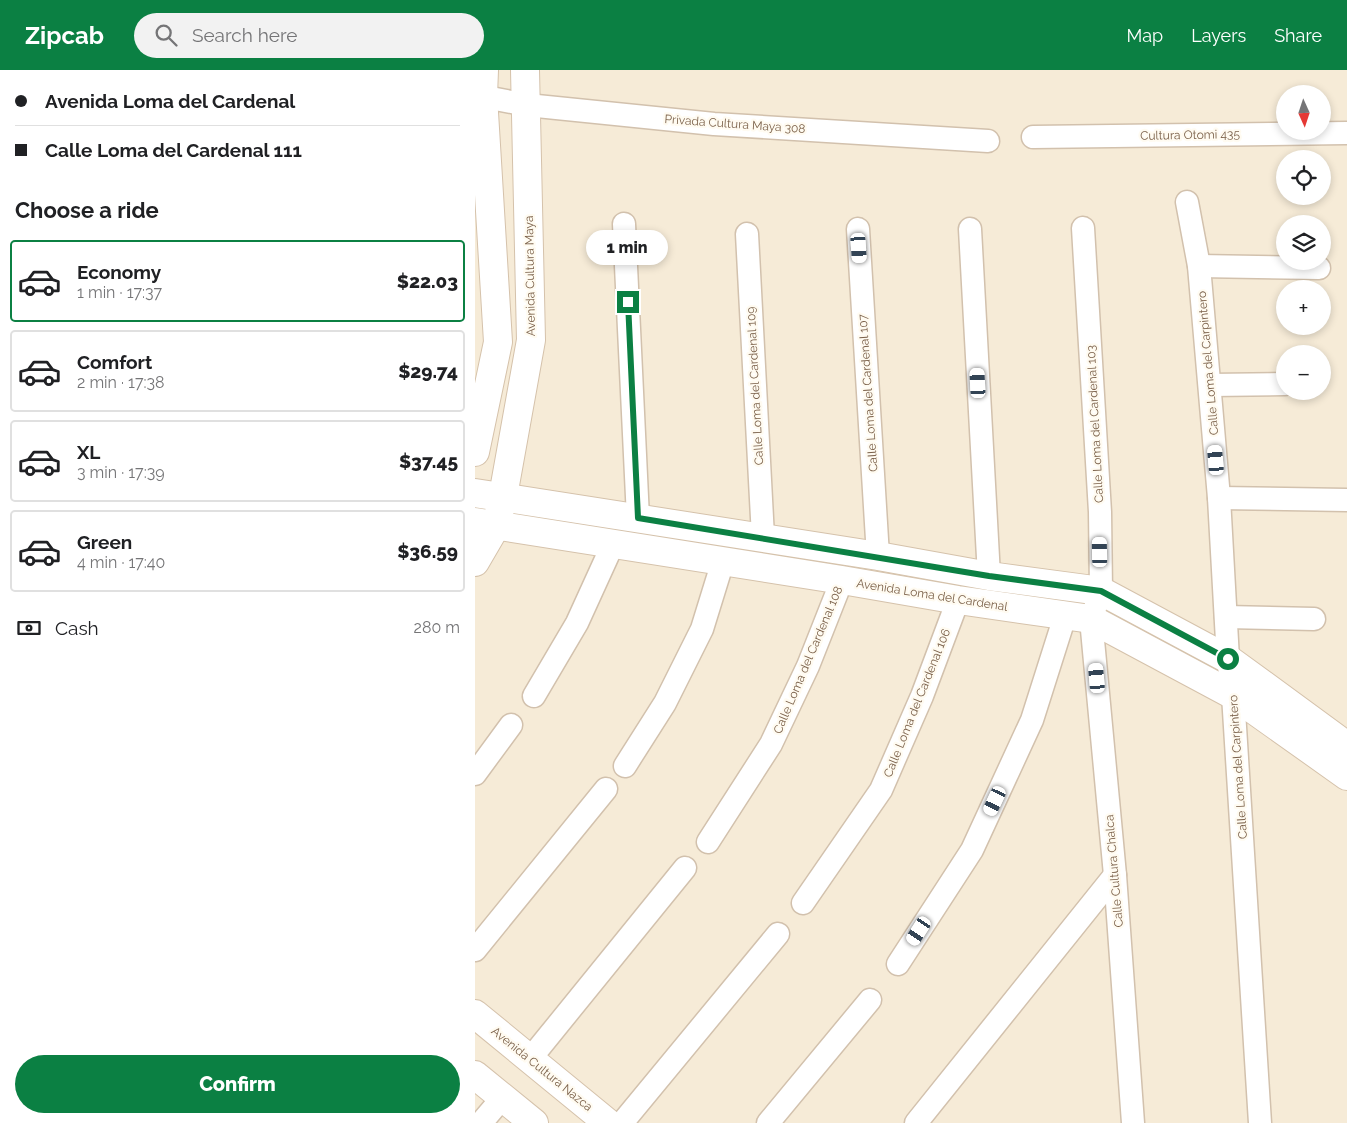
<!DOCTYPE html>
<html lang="en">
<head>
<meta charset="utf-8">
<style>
  :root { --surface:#fff; --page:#f2f2f2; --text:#202124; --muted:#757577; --line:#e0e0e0; --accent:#0b8043 }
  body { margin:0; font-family:Raleway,sans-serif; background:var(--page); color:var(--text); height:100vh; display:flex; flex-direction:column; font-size:19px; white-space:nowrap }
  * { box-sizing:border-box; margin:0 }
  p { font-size:16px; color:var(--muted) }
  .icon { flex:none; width:28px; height:28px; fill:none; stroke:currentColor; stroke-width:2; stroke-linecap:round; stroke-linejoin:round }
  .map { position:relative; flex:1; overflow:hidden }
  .details { display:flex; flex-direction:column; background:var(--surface); width:475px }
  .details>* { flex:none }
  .top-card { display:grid; align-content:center; height:110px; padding:0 15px; background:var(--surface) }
  .needle { width:32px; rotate:177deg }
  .fabs { position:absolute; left:801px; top:15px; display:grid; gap:10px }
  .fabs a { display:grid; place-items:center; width:55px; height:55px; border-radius:50%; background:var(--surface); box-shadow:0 2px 8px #0003; font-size:25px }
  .end { position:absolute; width:22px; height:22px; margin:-11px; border:6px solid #0b8043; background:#fff; box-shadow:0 0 0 2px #fff }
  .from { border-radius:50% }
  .bubble { position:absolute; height:35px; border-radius:18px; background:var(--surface); box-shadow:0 2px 8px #0003; font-size:16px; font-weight:800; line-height:35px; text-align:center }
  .car { position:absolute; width:15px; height:30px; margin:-15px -8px; border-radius:6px; box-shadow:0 0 4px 1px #0007; background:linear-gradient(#fff 24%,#345 0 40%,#fff 0 76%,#345 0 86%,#fff 0) }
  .top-card b { display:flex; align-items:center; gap:18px; height:48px; font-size:19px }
  .top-card b+b { border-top:1px solid var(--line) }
  .top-card i { width:12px; height:12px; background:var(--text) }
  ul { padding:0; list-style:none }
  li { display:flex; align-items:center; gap:15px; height:82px; margin:0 10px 8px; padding:0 5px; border:2px solid var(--line); border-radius:5px }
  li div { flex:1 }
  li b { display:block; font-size:19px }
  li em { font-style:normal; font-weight:800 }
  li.current { border-color:var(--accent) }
  li>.icon { width:45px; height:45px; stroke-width:1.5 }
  h2 { padding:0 15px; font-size:22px; line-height:60px }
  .pay { display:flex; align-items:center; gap:12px; height:55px; padding:0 15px; font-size:19px }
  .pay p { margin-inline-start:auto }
  .action { display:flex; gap:10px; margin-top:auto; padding:10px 15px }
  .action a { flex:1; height:58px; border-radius:30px; background:var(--accent); color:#fff; font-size:20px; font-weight:800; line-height:58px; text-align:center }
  header { display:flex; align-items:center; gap:30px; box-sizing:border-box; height:70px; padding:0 25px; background:var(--accent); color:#fff }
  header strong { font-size:24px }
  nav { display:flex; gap:28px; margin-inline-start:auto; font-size:18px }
  .search { width:350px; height:45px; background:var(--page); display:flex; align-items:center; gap:12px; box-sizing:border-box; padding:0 18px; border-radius:28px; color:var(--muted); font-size:19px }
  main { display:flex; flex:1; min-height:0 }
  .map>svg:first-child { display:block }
</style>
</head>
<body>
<header>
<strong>Zipcab</strong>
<div class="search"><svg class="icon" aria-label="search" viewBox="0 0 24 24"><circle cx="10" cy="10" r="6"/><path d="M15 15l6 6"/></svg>Search here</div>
<nav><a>Map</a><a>Layers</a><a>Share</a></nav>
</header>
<main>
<section class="details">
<div class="top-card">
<b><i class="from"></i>Avenida Loma del Cardenal</b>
<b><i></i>Calle Loma del Cardenal 111</b>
</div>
<h2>Choose a ride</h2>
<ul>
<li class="current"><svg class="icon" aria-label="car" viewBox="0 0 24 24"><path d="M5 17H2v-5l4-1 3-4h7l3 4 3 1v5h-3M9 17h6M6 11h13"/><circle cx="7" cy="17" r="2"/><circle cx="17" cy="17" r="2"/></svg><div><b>Economy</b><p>1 min · 17:37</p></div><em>$22.03</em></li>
<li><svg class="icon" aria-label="car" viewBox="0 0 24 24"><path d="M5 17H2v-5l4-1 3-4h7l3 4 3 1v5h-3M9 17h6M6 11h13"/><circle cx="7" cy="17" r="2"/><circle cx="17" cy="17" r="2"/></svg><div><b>Comfort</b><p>2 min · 17:38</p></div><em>$29.74</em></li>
<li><svg class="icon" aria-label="car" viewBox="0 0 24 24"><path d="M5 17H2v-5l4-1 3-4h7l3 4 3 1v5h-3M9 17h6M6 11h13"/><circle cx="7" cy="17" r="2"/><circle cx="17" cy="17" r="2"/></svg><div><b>XL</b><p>3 min · 17:39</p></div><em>$37.45</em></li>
<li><svg class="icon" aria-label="car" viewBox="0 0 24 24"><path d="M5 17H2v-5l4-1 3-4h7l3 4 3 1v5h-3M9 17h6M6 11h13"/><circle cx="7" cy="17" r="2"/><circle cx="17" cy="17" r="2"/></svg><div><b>Green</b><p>4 min · 17:40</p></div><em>$36.59</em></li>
</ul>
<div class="pay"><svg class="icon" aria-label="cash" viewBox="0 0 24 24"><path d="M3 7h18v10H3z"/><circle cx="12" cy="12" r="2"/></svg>Cash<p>280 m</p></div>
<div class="action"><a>Confirm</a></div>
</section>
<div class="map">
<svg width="872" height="1053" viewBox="0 0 872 1053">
  <rect width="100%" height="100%" fill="#fef8e9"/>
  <!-- residential -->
  <path fill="#f6ebd7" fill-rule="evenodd" d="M0 0H872V1053H0ZM810 24H848V61H810ZM810 89H848V126H810ZM810 154H848V191H810ZM810 219H848V256H810ZM810 284H848V321H810Z"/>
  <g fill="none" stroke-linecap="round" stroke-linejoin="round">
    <!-- street casing -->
    <g stroke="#d2c1ad" stroke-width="25">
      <g id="street">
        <polyline points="0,25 52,35 239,54 513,71"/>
        <polyline points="558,67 872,63"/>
        <polyline points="712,132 724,196 744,428 753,589 758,625 785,1053"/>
        <polyline points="149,154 163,448"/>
        <polyline points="608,158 625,442 626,521 616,549 640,805 658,1053"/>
        <polyline points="383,159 403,486"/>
        <polyline points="495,159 514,506"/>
        <polyline points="272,164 288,467"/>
        <polyline points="724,196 844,198"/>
        <polyline points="735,315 810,314"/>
        <polyline points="744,428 872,430"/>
        <polyline points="751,547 839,549"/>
        <polyline points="59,626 102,553 138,474"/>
        <polyline points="150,696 190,633 227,559 248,491"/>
        <polyline points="0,704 36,655"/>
        <polyline points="233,772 296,674 333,596 367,510"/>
        <polyline points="328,833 406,720 447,626 483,530"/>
        <polyline points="0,880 131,719"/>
        <polyline points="423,894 497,780 557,650 590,546"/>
        <polyline points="55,989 210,798"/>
        <polyline points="6,1053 28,1027"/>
        <polyline points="147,1053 303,864"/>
        <polyline points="293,1053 395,930"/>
        <polyline points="441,1053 640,805"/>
      </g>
    </g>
    <!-- secondary casing -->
    <g stroke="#d5c2ab" stroke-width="30">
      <g id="secondary">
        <polyline points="0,382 23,272 8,26 9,0"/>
        <polyline points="0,423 403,486 514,506 626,521 753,589 872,676"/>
        <polyline points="0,452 367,510 483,530 616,549 758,625 872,706"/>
        <polyline points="0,492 21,456 28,426 56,270 50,0"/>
        <polyline points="0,944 133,1053"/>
        <polyline points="0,1005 59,1053"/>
      </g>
    </g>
    <!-- street -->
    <use href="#street" stroke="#fff" stroke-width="22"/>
    <!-- secondary -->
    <use href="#secondary" stroke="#fff" stroke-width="28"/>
  </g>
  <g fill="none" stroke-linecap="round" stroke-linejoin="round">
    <!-- route -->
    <polyline stroke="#0b8043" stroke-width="6" points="153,232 163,448 514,506 626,521 753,589"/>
  </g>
  <g text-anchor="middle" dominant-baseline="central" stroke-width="4.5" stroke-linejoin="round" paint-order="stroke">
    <!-- street labels -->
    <g font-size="12" fill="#7b614a" stroke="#fffbf1">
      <text transform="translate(260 54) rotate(4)">Privada Cultura Maya 308</text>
      <text transform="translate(715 65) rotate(-1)">Cultura Otomi 435</text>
      <text transform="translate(55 206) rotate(-91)">Avenida Cultura Maya</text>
      <text transform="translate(733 293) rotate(-95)">Calle Loma del Carpintero</text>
      <text transform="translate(280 316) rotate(-93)">Calle Loma del Cardenal 109</text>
      <text transform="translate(393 323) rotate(-94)">Calle Loma del Cardenal 107</text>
      <text transform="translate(620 354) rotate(-93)">Calle Loma del Cardenal 103</text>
      <text transform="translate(457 525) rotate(9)">Avenida Loma del Cardenal</text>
      <text transform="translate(333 590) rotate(-67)">Calle Loma del Cardenal 108</text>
      <text transform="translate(442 633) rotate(-68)">Calle Loma del Cardenal 106</text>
      <text transform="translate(763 697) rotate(-94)">Calle Loma del Carpintero</text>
      <text transform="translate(639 801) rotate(-95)">Calle Cultura Chalca</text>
      <text transform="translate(67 999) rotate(39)">Avenida Cultura Nazca</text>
    </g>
  </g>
</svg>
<div class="fabs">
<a><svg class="needle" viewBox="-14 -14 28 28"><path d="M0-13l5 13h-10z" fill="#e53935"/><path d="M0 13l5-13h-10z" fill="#757577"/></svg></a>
<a><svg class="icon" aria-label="locate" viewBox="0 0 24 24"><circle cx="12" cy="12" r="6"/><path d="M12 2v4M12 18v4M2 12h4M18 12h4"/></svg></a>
<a><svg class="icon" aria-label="layers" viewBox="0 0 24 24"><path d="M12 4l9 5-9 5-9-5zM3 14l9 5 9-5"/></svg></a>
<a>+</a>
<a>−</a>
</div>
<i class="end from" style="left:753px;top:589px"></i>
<i class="end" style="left:153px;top:232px"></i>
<div class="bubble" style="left:111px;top:160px;width:82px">1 min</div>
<i class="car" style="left:384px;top:178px;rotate:176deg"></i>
<i class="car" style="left:503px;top:313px;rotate:357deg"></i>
<i class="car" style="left:741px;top:390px;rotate:355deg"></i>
<i class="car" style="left:625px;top:482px;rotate:359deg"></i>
<i class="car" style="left:622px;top:608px;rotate:355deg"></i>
<i class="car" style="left:520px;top:731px;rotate:205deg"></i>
<i class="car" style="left:444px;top:861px;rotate:213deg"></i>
</div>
</main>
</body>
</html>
